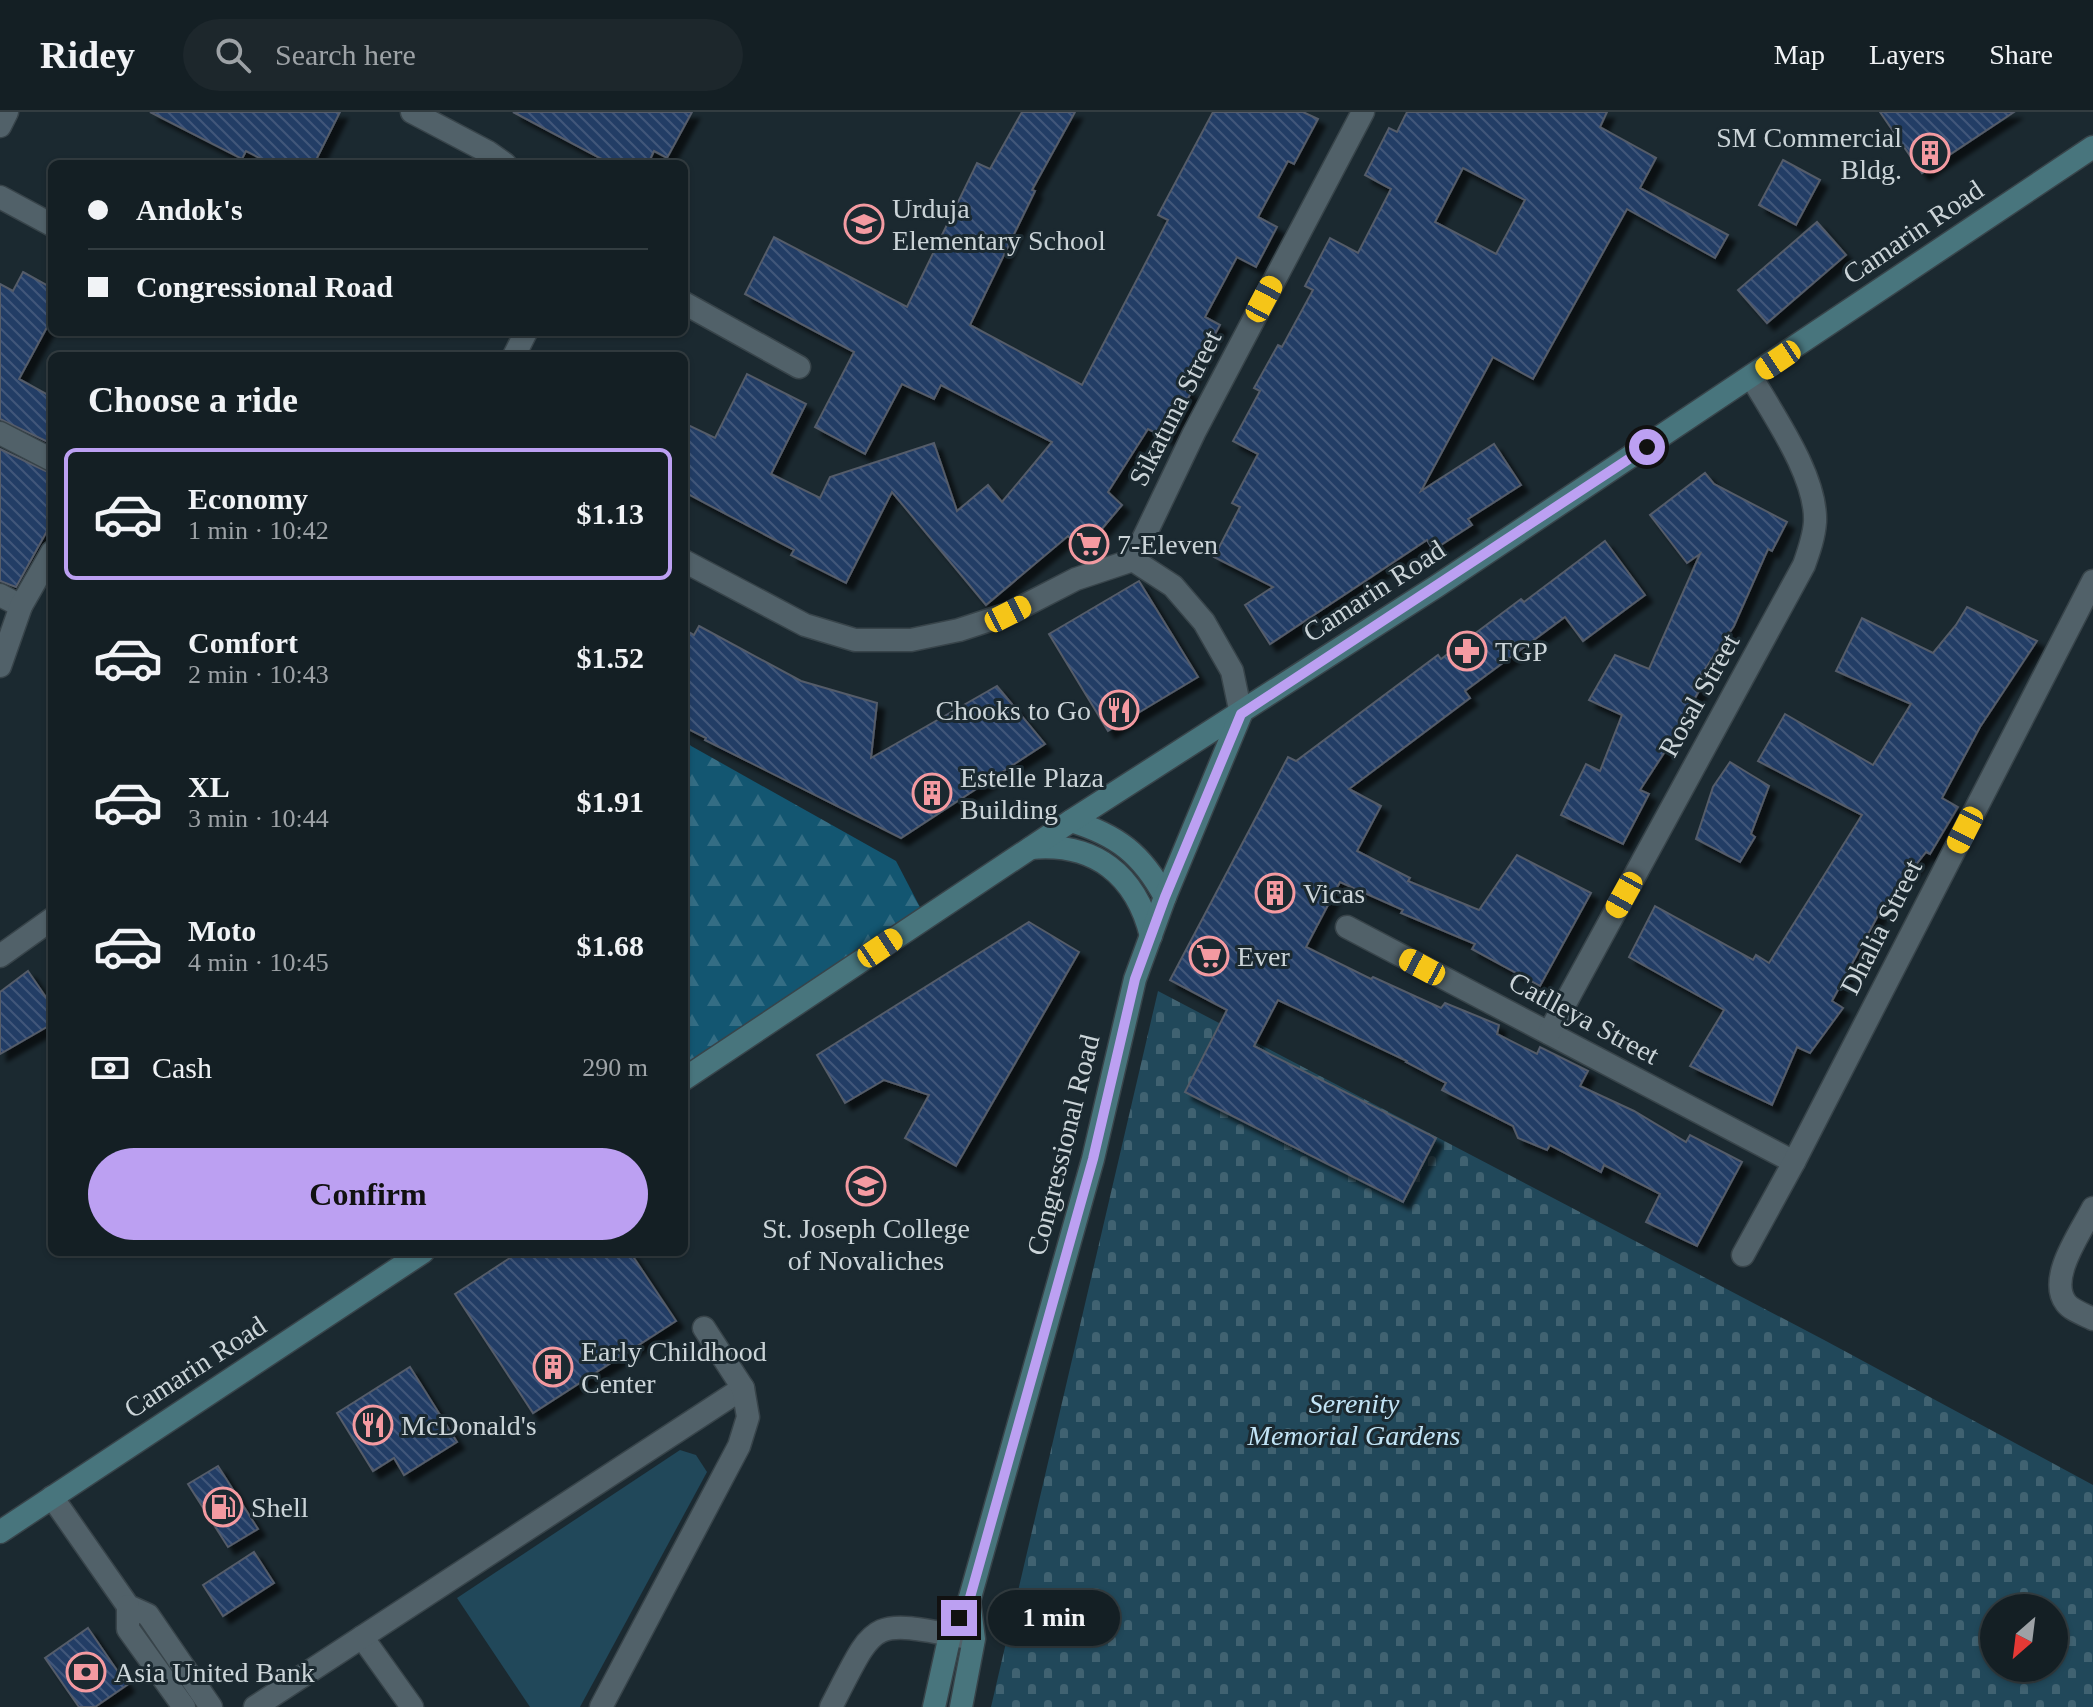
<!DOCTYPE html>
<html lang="en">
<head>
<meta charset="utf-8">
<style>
  :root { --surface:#141f24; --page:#1d272c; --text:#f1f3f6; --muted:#9da2a6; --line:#333d41; --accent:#bca0f2 }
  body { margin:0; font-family:Georgia,serif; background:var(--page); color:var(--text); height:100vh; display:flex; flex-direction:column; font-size:30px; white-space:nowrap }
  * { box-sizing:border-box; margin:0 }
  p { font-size:26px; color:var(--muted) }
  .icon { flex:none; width:44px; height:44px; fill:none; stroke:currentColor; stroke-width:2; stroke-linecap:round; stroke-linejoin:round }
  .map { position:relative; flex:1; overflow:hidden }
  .sheet { position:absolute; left:48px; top:240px; width:640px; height:904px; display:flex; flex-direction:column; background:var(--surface); border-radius:12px; box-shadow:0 2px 6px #0004,0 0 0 2px var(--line) }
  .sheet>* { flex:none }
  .top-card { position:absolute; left:48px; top:48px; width:640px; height:176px; border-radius:12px; box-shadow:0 2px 6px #0004,0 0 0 2px var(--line); display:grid; align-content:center; height:176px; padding:0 40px; background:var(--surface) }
  .needle { width:52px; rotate:208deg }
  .tools { position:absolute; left:1980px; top:1482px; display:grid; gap:16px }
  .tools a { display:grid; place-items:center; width:88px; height:88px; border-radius:50%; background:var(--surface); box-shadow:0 2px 6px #0004,0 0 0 2px var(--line); font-size:40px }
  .end { position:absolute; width:36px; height:36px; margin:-18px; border:10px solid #bca0f2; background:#111; box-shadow:0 0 0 4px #111 }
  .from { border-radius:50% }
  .bubble { position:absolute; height:56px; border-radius:28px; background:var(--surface); box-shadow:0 2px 6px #0004,0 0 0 2px var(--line); font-size:26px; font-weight:800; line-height:56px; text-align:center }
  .car { position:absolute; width:24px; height:48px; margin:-24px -12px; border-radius:10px; box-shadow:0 0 6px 2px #0007; background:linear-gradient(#f5c518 24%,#345 0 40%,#f5c518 0 76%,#345 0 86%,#f5c518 0) }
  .top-card b { display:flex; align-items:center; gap:28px; height:76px; font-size:30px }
  .top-card b+b { border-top:2px solid var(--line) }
  .top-card i { width:20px; height:20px; background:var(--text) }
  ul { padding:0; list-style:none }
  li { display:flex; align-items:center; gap:24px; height:132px; margin:0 16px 12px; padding:0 24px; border:4px solid transparent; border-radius:12px }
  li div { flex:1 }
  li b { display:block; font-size:30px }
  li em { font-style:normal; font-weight:800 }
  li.selected { border-color:var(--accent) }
  li>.icon { width:72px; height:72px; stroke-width:1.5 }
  h2 { padding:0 40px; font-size:36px; line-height:96px }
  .pay { display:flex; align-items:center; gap:20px; height:88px; padding:0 40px; font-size:30px }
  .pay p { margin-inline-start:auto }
  .button { display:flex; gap:16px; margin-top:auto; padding:16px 40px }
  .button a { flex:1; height:92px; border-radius:48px; background:var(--accent); color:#111; font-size:32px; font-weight:800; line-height:92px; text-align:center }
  header { display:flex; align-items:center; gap:48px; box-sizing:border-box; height:112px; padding:0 40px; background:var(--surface); border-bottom:2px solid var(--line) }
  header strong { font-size:38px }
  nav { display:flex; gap:44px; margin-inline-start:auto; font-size:28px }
  .search { width:560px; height:72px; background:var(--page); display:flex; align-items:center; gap:20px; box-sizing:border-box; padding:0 28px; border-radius:44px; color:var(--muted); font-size:30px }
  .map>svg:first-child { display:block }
</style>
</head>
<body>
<header>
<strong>Ridey</strong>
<div class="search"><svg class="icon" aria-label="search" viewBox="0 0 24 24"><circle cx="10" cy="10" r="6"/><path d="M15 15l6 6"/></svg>Search here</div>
<nav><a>Map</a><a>Layers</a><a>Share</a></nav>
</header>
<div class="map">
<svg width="2093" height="1595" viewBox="0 0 2093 1595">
  <defs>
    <pattern id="forest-firs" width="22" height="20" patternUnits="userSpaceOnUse" patternTransform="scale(2)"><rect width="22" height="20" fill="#135671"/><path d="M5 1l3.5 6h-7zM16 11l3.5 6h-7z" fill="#346d84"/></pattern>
    <pattern id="cemetery-stones" width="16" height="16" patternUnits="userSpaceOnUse" patternTransform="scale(2)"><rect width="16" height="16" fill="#21485a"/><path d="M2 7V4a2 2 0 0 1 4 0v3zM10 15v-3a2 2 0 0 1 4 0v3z" fill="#406271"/></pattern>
    <pattern id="building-back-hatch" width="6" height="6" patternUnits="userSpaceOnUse" patternTransform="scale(2)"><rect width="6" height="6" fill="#233c65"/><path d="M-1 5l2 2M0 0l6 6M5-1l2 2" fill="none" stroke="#42577a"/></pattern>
    <filter id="shadow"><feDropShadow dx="7" dy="7" stdDeviation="2" flood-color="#0009"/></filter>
  </defs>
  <rect width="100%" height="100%" fill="#1b2930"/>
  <!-- forest -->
  <polygon fill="url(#forest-firs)" points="684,630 896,749 922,799 684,958"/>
  <!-- cemetery -->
  <path fill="url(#cemetery-stones)" fill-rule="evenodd" d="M1158 879 1826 1229 2093 1373V1595H991ZM1994 1496H2054V1556H1994Z"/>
  <!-- park -->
  <polygon fill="#21485a" points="680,1338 696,1343 707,1360 580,1595 530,1595 457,1486"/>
  <!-- building -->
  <g fill="url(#building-back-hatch)" stroke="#545c69" stroke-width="2" fill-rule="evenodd" filter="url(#shadow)">
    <polygon points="150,0 340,0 314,52 271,52 246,39 242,47"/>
    <polygon points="513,0 692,0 667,46 654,39 648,52 611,52"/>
    <polygon points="1022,0 1075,0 1032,78 1035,79 970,213 1082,273 1168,108 1158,103 1213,0 1303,0 1318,7 1294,52 1288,49 1258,105 1277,115 1256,155 1237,145 1205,205 1220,213 1185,278 1191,281 1166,326 1148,317 1108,380 1122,393 1084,438 1068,424 986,493 892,380 846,471 791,443 794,438 684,380 684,311 715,326 747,262 806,292 771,362 820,386 830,365 934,331 957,399 988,373 1002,390 1052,330 941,273 934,287 902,272 865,342 815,315 854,240 745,182 774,125 907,195 977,51 990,57"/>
    <path d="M1407 0H1607L1600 15 1656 46 1640 76 1728 123 1715 146 1627 97 1533 267 1493 245 1421 379 1494 332 1521 373 1468 407 1472 413 1433 438 1427 428 1270 532 1245 493 1273 475 1214 445 1240 395 1232 391 1258 342 1233 329 1260 279 1254 276 1278 233 1282 235 1313 178 1305 174 1330 126 1358 141 1391 77 1365 63 1389 16 1397 20ZM1463 56 1525 88 1496 142 1435 110Z"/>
    <polygon points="1880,0 2014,0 1922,61"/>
    <polygon points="1783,48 1820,68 1796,113 1759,93"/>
    <polygon points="1817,110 1846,143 1767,211 1738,178"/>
    <polygon points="23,160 52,176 52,206 19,267 52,285 52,332 0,307 0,172 13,179"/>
    <polygon points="0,337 52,362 52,410 16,475 0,469"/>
    <polygon points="1705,361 1714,372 1787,410 1772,439 1768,437 1734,514 1693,575 1700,577 1666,638 1640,678 1649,682 1623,732 1561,703 1586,652 1600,659 1622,603 1589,588 1615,543 1649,557 1700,442 1687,451 1650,403"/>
    <polygon points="1605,429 1645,483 1583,529 1565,505 1465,579 1470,586 1349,677 1381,694 1357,739 1410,766 1408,769 1479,798 1517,743 1591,781 1540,874 1472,837 1475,832 1401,801 1403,798 1340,770 1306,835 1371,867 1373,865 1441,896 1445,891 1499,913 1497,922 1537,942 1540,935 1588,959 1580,974 1634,999 1686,1030 1690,1023 1742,1050 1697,1134 1646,1110 1660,1082 1604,1053 1601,1060 1550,1033 1547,1038 1518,1026 1513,1014 1442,978 1446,971 1406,950 1407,949 1278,888 1254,934 1436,1026 1403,1090 1185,980 1227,898 1170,868 1288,645 1296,649 1438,543 1441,547 1521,487 1524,490"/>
    <polygon points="1139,469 1198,565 1108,619 1049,522"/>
    <polygon points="1967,495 2037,529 1980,615 1942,686 1958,695 1930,742 1926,740 1882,796 1832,889 1843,896 1810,941 1797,935 1772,993 1690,954 1724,898 1629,845 1655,794 1753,848 1756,843 1769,851 1862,703 1758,649 1785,602 1873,653 1911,592 1836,559 1862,506 1933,541 1956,513"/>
    <polygon points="699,514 801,569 877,591 871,646 997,574 1045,632 901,726 705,628 706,626 684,615 684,517 694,523"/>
    <polygon points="1730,650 1769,674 1751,722 1755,725 1740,750 1696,727 1713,675"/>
    <polygon points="1029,810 1079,840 956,1054 905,1026 929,983 884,968 845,991 817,943"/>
    <polygon points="28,859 52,894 52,912 0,942 0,880"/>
    <polygon points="519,1140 630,1140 676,1209 533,1301 455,1182"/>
    <polygon points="410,1255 457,1330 404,1363 394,1346 373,1359 337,1301"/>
    <polygon points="218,1354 258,1417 228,1435 188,1372"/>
    <polygon points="254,1440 274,1471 223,1504 203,1473"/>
    <polygon points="88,1516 127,1573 95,1595 79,1595 45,1546"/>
  </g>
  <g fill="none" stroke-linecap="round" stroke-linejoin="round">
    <!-- minor casing -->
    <g stroke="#38444a" stroke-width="25">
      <g id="minor">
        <polyline points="0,85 52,113"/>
        <polyline points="684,191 799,255"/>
        <polyline points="0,321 52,348"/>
        <polyline points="1133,448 1194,321 1363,0"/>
        <polyline points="0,483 21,494"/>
        <polyline points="0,554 21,494 52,440"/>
        <polyline points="1347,815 1794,1050"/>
        <polyline points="0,844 52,807"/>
        <path d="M1549 921 1804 453C1809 439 1814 425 1815 410 1817 365 1774 304 1752 266"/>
        <path d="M2093 1096C2081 1120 2047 1166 2066 1191 2071 1198 2085 1203 2093 1207"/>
        <polyline points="1743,1143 1794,1050 2093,469"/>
        <polyline points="52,1385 128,1494 148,1503 211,1595"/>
        <polyline points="128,1494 128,1517 184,1595"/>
        <polyline points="362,1525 412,1595"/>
        <polyline points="255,1595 743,1276"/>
        <polyline points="601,1595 739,1334 748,1305 743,1276 704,1216"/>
        <path d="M831 1595C877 1506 868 1507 968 1526"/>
      </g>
    </g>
    <!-- tertiary casing -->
    <g stroke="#38444a" stroke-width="25">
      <g id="tertiary">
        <polyline points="412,0 488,40 505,52"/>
        <polyline points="0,14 7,0"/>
        <polyline points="514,244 526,220"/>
        <polyline points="684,449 805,513 855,528 911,528 959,518 1008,502 1076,467 1133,448 1173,474 1204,510 1232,559 1241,602"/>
      </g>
    </g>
    <!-- secondary casing -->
    <g stroke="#38444a" stroke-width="25">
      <g id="secondary">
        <path d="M1071 709C1117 723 1142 742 1165 785"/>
        <path d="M1031 736C1095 730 1136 763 1151 824"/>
        <polyline points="684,967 1071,709 1437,474 2093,35"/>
        <polyline points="0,1420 423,1140"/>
        <polyline points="934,1595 950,1523 969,1489 1093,1047 1135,867 1165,785 1241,602"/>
        <polyline points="961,1595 974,1527 969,1489"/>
      </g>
    </g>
    <!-- minor -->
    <use href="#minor" stroke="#516169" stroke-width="22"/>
    <!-- tertiary -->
    <use href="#tertiary" stroke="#516169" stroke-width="22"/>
    <!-- secondary -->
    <use href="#secondary" stroke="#48757d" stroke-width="22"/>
  </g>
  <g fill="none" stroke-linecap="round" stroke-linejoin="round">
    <!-- route -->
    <polyline stroke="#bca0f2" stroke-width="10" points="959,1506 969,1489 1093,1047 1135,867 1165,785 1241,602 1647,335"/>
  </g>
  <!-- icons -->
  <defs>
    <g id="building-ring" transform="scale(2)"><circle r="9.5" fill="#1b2930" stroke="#f49aa1" stroke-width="1.5"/><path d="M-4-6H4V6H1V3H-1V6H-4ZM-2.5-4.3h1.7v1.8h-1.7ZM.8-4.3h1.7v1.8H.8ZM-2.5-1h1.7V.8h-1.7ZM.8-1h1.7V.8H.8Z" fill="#f49aa1"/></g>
    <g id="school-ring" transform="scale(2)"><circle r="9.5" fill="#1b2930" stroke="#f49aa1" stroke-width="1.5"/><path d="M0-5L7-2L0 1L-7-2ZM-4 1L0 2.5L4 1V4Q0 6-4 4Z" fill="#f49aa1"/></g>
    <g id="supermarket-ring" transform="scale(2)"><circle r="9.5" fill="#1b2930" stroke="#f49aa1" stroke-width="1.5"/><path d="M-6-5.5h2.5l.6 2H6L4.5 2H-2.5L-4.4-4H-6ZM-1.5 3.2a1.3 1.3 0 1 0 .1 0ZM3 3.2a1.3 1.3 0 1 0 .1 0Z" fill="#f49aa1"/></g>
    <g id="pharmacy-ring" transform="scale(2)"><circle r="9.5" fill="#1b2930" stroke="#f49aa1" stroke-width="1.5"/><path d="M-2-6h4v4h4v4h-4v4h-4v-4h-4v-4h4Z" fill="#f49aa1"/></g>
    <g id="restaurant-ring" transform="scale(2)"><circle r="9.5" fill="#1b2930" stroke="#f49aa1" stroke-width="1.5"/><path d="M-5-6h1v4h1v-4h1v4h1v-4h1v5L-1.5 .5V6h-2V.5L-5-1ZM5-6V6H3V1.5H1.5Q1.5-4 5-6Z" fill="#f49aa1"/></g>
    <g id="university-ring" transform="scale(2)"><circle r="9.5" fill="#1b2930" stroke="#f49aa1" stroke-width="1.5"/><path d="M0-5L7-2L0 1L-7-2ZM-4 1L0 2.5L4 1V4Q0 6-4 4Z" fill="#f49aa1"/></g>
    <g id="fuel-ring" transform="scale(2)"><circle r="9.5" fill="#1b2930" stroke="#f49aa1" stroke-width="1.5"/><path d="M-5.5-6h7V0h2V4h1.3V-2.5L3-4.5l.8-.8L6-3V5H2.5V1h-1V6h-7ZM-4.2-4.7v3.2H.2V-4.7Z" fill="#f49aa1"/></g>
    <g id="bank-ring" transform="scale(2)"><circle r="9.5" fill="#1b2930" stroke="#f49aa1" stroke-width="1.5"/><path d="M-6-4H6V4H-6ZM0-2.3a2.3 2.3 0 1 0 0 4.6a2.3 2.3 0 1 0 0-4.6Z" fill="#f49aa1"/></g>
  </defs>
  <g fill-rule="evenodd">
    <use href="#building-ring" x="1930" y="41"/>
    <use href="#school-ring" x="864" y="112"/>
    <use href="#supermarket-ring" x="1089" y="432"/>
    <use href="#pharmacy-ring" x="1467" y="539"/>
    <use href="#restaurant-ring" x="1119" y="598"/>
    <use href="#building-ring" x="932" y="681"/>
    <use href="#building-ring" x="1275" y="781"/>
    <use href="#supermarket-ring" x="1209" y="844"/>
    <use href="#university-ring" x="866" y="1074"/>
    <use href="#building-ring" x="553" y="1255"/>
    <use href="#restaurant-ring" x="373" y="1313"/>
    <use href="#fuel-ring" x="223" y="1395"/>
    <use href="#bank-ring" x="86" y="1560"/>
  </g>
  <g text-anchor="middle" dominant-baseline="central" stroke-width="6" stroke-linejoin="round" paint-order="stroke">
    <!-- poi labels -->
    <g font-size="28" fill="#cbd4d8" stroke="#1b2930" text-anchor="start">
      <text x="1902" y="25" text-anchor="end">SM Commercial<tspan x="1902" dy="32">Bldg.</tspan></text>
      <text x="892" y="96">Urduja<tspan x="892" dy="32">Elementary School</tspan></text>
      <text x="1117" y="432">7-Eleven</text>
      <text x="1495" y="539">TGP</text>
      <text x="1091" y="598" text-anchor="end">Chooks to Go</text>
      <text x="960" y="665">Estelle Plaza<tspan x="960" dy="32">Building</tspan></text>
      <text x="1303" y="781">Vicas</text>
      <text x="1237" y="844">Ever</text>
      <text x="866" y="1116" text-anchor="middle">St. Joseph College<tspan x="866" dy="32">of Novaliches</tspan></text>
      <text x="581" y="1239">Early Childhood<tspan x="581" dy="32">Center</tspan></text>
      <text x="401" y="1313">McDonald's</text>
      <text x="251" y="1395">Shell</text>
      <text x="114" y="1560">Asia United Bank</text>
    </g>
    <!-- street labels -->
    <g font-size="28" fill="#cbd4d8" stroke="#1b2930">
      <text transform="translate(1913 120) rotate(-34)">Camarin Road</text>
      <text transform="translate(1175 296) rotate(-63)">Sikatuna Street</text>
      <text transform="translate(1374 479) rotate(-33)">Camarin Road</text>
      <text transform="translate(1699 583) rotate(-61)">Rosal Street</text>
      <text transform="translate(1881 815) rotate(-63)">Dhalia Street</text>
      <text transform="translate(1584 906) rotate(28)">Catlleya Street</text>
      <text transform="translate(1063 1033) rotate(-76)">Congressional Road</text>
      <text transform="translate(195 1255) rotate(-33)">Camarin Road</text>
    </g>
    <!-- park labels -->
    <g font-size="28" font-style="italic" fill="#c2e4f6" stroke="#1b2930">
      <text x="1354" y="1291">Serenity<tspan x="1354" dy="32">Memorial Gardens</tspan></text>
    </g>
  </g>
</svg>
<div class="tools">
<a><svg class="needle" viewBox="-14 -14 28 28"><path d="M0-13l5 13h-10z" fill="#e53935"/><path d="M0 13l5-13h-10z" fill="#9da2a6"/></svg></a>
</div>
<i class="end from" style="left:1647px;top:335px"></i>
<i class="end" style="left:959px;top:1506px"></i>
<div class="bubble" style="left:988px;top:1478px;width:132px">1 min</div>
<i class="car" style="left:1264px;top:187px;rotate:28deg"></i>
<i class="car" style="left:1778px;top:248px;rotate:236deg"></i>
<i class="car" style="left:1008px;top:502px;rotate:63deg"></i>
<i class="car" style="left:1965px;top:718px;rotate:207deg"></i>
<i class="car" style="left:1624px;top:783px;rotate:209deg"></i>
<i class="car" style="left:880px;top:836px;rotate:56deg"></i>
<i class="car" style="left:1422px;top:855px;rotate:298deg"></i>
<div class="top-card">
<b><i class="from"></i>Andok's</b>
<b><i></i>Congressional Road</b>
</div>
<section class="sheet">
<h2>Choose a ride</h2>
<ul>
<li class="selected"><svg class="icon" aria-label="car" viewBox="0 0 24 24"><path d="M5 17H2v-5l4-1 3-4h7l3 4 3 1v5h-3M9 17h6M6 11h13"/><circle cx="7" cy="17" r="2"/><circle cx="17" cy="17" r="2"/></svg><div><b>Economy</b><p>1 min · 10:42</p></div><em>$1.13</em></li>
<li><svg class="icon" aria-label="car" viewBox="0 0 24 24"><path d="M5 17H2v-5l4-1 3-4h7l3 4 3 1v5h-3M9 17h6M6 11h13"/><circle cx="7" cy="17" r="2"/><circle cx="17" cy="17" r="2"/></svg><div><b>Comfort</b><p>2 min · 10:43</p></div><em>$1.52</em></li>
<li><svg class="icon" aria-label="car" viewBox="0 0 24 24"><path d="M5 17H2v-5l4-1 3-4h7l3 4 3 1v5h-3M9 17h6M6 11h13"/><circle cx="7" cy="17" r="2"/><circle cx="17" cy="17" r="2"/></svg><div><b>XL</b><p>3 min · 10:44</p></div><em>$1.91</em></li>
<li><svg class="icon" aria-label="car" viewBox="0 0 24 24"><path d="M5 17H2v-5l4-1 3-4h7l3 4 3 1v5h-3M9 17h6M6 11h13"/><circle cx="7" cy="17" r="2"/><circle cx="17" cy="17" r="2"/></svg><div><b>Moto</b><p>4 min · 10:45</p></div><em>$1.68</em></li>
</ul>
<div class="pay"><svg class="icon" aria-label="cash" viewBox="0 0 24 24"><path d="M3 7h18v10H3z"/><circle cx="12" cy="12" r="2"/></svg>Cash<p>290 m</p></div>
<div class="button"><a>Confirm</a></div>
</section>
</div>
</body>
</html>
